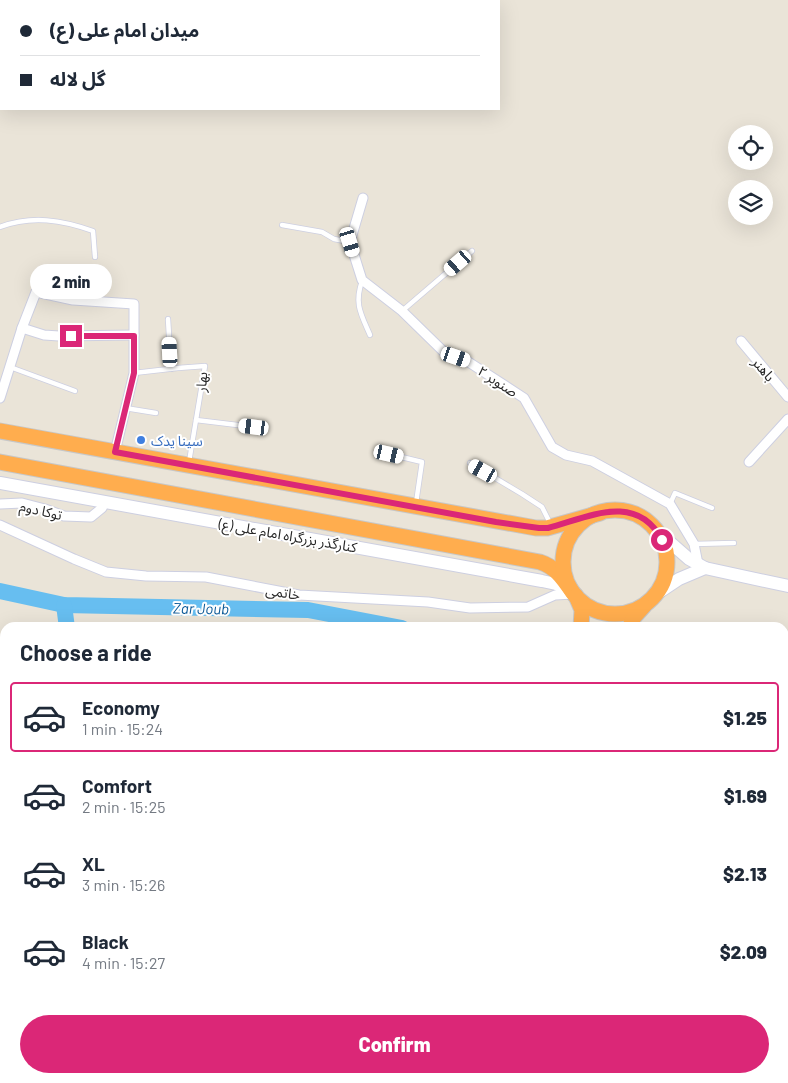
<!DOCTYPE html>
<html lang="en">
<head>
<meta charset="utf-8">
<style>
  :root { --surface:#fff; --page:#f6f6f7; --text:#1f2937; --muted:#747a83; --line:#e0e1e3; --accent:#db2777 }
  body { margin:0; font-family:Barlow,"Noto Sans Arabic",sans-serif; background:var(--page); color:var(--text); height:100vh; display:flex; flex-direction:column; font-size:19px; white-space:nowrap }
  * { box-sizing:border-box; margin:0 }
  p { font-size:16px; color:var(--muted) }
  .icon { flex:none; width:28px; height:28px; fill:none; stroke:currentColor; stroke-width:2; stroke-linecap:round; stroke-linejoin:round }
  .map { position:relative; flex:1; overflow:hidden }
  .panel { position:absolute; left:0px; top:622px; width:789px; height:461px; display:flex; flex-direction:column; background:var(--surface); border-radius:15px 15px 0 0; box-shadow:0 5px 20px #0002 }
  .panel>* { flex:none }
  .guide { position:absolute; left:0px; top:0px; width:500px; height:110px; box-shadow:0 5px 20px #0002; display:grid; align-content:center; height:110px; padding:0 20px; background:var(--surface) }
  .fabs { position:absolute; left:728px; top:125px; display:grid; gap:10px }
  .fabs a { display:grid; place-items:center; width:45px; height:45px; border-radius:50%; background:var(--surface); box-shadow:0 5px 20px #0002; font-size:25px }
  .end { position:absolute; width:22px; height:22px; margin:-11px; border:6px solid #db2777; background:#fff; box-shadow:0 0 0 2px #fff }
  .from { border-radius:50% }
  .bubble { position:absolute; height:35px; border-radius:18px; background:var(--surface); box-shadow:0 5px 20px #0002; font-size:16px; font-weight:800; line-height:35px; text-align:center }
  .car { position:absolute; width:15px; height:30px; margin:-15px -8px; border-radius:6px; box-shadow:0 0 4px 1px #0007; background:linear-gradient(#fff 24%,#345 0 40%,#fff 0 76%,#345 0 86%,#fff 0) }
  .guide b { display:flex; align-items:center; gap:18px; height:48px; font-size:19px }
  .guide b+b { border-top:1px solid var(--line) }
  .guide i { width:12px; height:12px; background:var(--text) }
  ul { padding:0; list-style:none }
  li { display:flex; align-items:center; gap:15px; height:70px; margin:0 10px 8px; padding:0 10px; border:2px solid transparent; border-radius:5px }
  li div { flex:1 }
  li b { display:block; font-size:19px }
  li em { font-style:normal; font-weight:800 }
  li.selected { border-color:var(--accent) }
  li>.icon { width:45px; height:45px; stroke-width:1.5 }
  h2 { padding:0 20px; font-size:22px; line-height:60px }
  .cta { display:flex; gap:10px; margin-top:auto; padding:10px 20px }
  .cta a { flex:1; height:58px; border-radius:30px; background:var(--accent); color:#fff; font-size:20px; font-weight:800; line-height:58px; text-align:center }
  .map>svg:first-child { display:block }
</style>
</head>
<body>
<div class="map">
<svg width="788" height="1083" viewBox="0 0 788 1083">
  <rect width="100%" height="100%" fill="#eae4d8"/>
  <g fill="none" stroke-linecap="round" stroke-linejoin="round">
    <!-- river -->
    <g stroke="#67bef0" stroke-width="16">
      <polyline points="0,591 64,605 308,610 402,628"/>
      <polyline points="64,605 67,628"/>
      <polyline points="0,689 5,685"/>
      <polyline points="784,713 788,709"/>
      <polyline points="0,1049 5,1050"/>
      <polyline points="79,1079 81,1083"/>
    </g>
    <!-- lane casing -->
    <g stroke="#cdcfe1" stroke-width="6">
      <g id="lane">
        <polyline points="282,225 322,232 334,239 350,242"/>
        <path d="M0 227C32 215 62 220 93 231L95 257"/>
        <path d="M362 281C354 304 361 314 370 335"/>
        <polyline points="402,311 472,251"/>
        <polyline points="168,319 171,369"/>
        <polyline points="10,367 75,391"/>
        <polyline points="134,373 178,368 205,366 189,462"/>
        <polyline points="125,408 156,413"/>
        <polyline points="196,420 254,427"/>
        <polyline points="389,454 422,462 416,503"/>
        <polyline points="470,463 522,494 542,507 550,523"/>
        <polyline points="670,504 675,493 712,508"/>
        <polyline points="694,544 734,543"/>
        <polyline points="0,648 5,649"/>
        <polyline points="0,807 5,814"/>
        <polyline points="0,861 5,857"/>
        <polyline points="0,941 5,937"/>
        <polyline points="336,1079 337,1083"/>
        <polyline points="40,1083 43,1079"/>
        <polyline points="122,1083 128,1079"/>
        <polyline points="225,1083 230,1079"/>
        <polyline points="404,1083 405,1079"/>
      </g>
    </g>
    <!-- street casing -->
    <g stroke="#cdcfe1" stroke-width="11">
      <g id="street">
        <polyline points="363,198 350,242 362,280 402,311 445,353 467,361 524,398 552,447 566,455 592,461 670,504 694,544 698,564"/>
        <polyline points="22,328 36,292 73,300 134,304 134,373 115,452"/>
        <polyline points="741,341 788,397"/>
        <polyline points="0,398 22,328 44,335 59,336 134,335"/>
        <polyline points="749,462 788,419"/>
        <polyline points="0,504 22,503 45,509 64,516 91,517 102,508 105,502"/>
        <polyline points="0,525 74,559 106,572 146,576 206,577 299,595 428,602 470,608 528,607 555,595 574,594"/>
        <polyline points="0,732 5,732"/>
        <polyline points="0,1010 5,1011"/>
        <polyline points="118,1079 120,1083"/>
      </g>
    </g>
    <!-- secondary casing -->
    <g stroke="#cdcfe1" stroke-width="14">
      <g id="secondary">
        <polyline points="0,483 542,581 556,584 573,593"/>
        <polyline points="705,568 788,586"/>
        <polyline points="652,597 679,579 705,568 689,559 657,531"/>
      </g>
    </g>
    <!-- highway casing -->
    <g stroke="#c7c7c7" stroke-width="17">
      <g id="highway">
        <polyline points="0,431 536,528 547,528 600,513"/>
        <path d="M0 462 540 562C556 567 564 580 573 593"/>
        <circle cx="615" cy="562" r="52"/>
        <polyline points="576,596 582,610 581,628"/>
        <polyline points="629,628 634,617 644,606"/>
        <polyline points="541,1083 541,1079"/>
        <polyline points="573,1083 574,1079"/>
      </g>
    </g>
    <!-- lane -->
    <use href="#lane" stroke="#fff" stroke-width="4.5"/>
    <!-- street -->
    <use href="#street" stroke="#fff" stroke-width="9"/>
    <!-- secondary -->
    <use href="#secondary" stroke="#fff" stroke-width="12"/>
    <!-- highway -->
    <use href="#highway" stroke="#ffad4e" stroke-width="15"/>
  </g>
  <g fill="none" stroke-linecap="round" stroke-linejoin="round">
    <!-- route -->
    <path stroke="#db2777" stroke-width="6" d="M71 336H134V373L115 452 496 522 539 528H548C587 518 636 491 662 540"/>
  </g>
  <!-- markers -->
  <circle fill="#3f7fe0" stroke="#fff" stroke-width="2" cx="141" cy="440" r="5"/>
  <g text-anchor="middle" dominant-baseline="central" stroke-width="4" stroke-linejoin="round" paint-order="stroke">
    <!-- street labels -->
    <g font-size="14" fill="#272727" stroke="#fff">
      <text transform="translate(764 369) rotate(50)">باهنر</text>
      <text transform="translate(498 381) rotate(33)">صنوبر ۲</text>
      <text transform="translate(201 382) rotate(-86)">بهار</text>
      <text transform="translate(41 510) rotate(13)">توکا دوم</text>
      <text transform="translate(288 535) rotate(10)">کنارگذر بزرگراه امام علی (ع)</text>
      <text transform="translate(283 592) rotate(9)">خاتمی</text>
    </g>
    <!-- shop labels -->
    <g font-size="14" fill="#366cbe" stroke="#fff" text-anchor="start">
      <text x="151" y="440">سینا یدک</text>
    </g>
    <!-- water labels -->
    <g font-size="15" font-style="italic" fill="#0a5998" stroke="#fff">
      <text transform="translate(201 608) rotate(1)">Zar Joub</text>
    </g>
  </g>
</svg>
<div class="fabs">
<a><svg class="icon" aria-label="locate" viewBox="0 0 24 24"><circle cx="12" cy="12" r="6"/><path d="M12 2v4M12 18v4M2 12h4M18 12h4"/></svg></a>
<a><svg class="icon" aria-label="layers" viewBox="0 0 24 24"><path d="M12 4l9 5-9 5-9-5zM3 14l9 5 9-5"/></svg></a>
</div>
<i class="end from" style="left:662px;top:540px"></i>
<i class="end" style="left:71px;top:336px"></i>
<div class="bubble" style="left:30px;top:264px;width:82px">2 min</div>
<i class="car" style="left:350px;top:242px;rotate:163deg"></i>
<i class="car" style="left:458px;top:263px;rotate:229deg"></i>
<i class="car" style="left:170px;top:352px;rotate:357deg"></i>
<i class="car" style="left:456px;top:357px;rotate:109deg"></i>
<i class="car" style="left:254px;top:427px;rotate:277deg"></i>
<i class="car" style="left:389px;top:454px;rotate:103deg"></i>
<i class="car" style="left:483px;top:471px;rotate:299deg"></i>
<div class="guide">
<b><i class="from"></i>میدان امام علی (ع)</b>
<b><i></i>گل لاله</b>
</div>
<section class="panel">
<h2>Choose a ride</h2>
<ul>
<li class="selected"><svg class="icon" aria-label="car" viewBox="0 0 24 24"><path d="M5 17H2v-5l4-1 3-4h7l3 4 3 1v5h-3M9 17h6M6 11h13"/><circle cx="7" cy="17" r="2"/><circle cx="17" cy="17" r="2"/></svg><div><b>Economy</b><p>1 min · 15:24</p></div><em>$1.25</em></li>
<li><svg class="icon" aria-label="car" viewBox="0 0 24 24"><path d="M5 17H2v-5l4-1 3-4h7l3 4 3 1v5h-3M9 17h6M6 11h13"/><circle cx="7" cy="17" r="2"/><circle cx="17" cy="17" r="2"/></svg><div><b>Comfort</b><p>2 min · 15:25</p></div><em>$1.69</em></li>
<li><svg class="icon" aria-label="car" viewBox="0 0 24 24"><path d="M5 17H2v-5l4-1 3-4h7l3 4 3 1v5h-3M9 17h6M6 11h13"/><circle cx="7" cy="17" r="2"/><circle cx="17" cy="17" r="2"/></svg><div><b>XL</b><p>3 min · 15:26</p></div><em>$2.13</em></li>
<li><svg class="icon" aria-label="car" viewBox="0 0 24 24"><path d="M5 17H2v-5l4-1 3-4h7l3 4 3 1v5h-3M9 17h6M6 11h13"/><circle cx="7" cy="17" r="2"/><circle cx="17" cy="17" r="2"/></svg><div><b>Black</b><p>4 min · 15:27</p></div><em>$2.09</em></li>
</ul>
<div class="cta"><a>Confirm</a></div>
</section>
</div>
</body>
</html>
